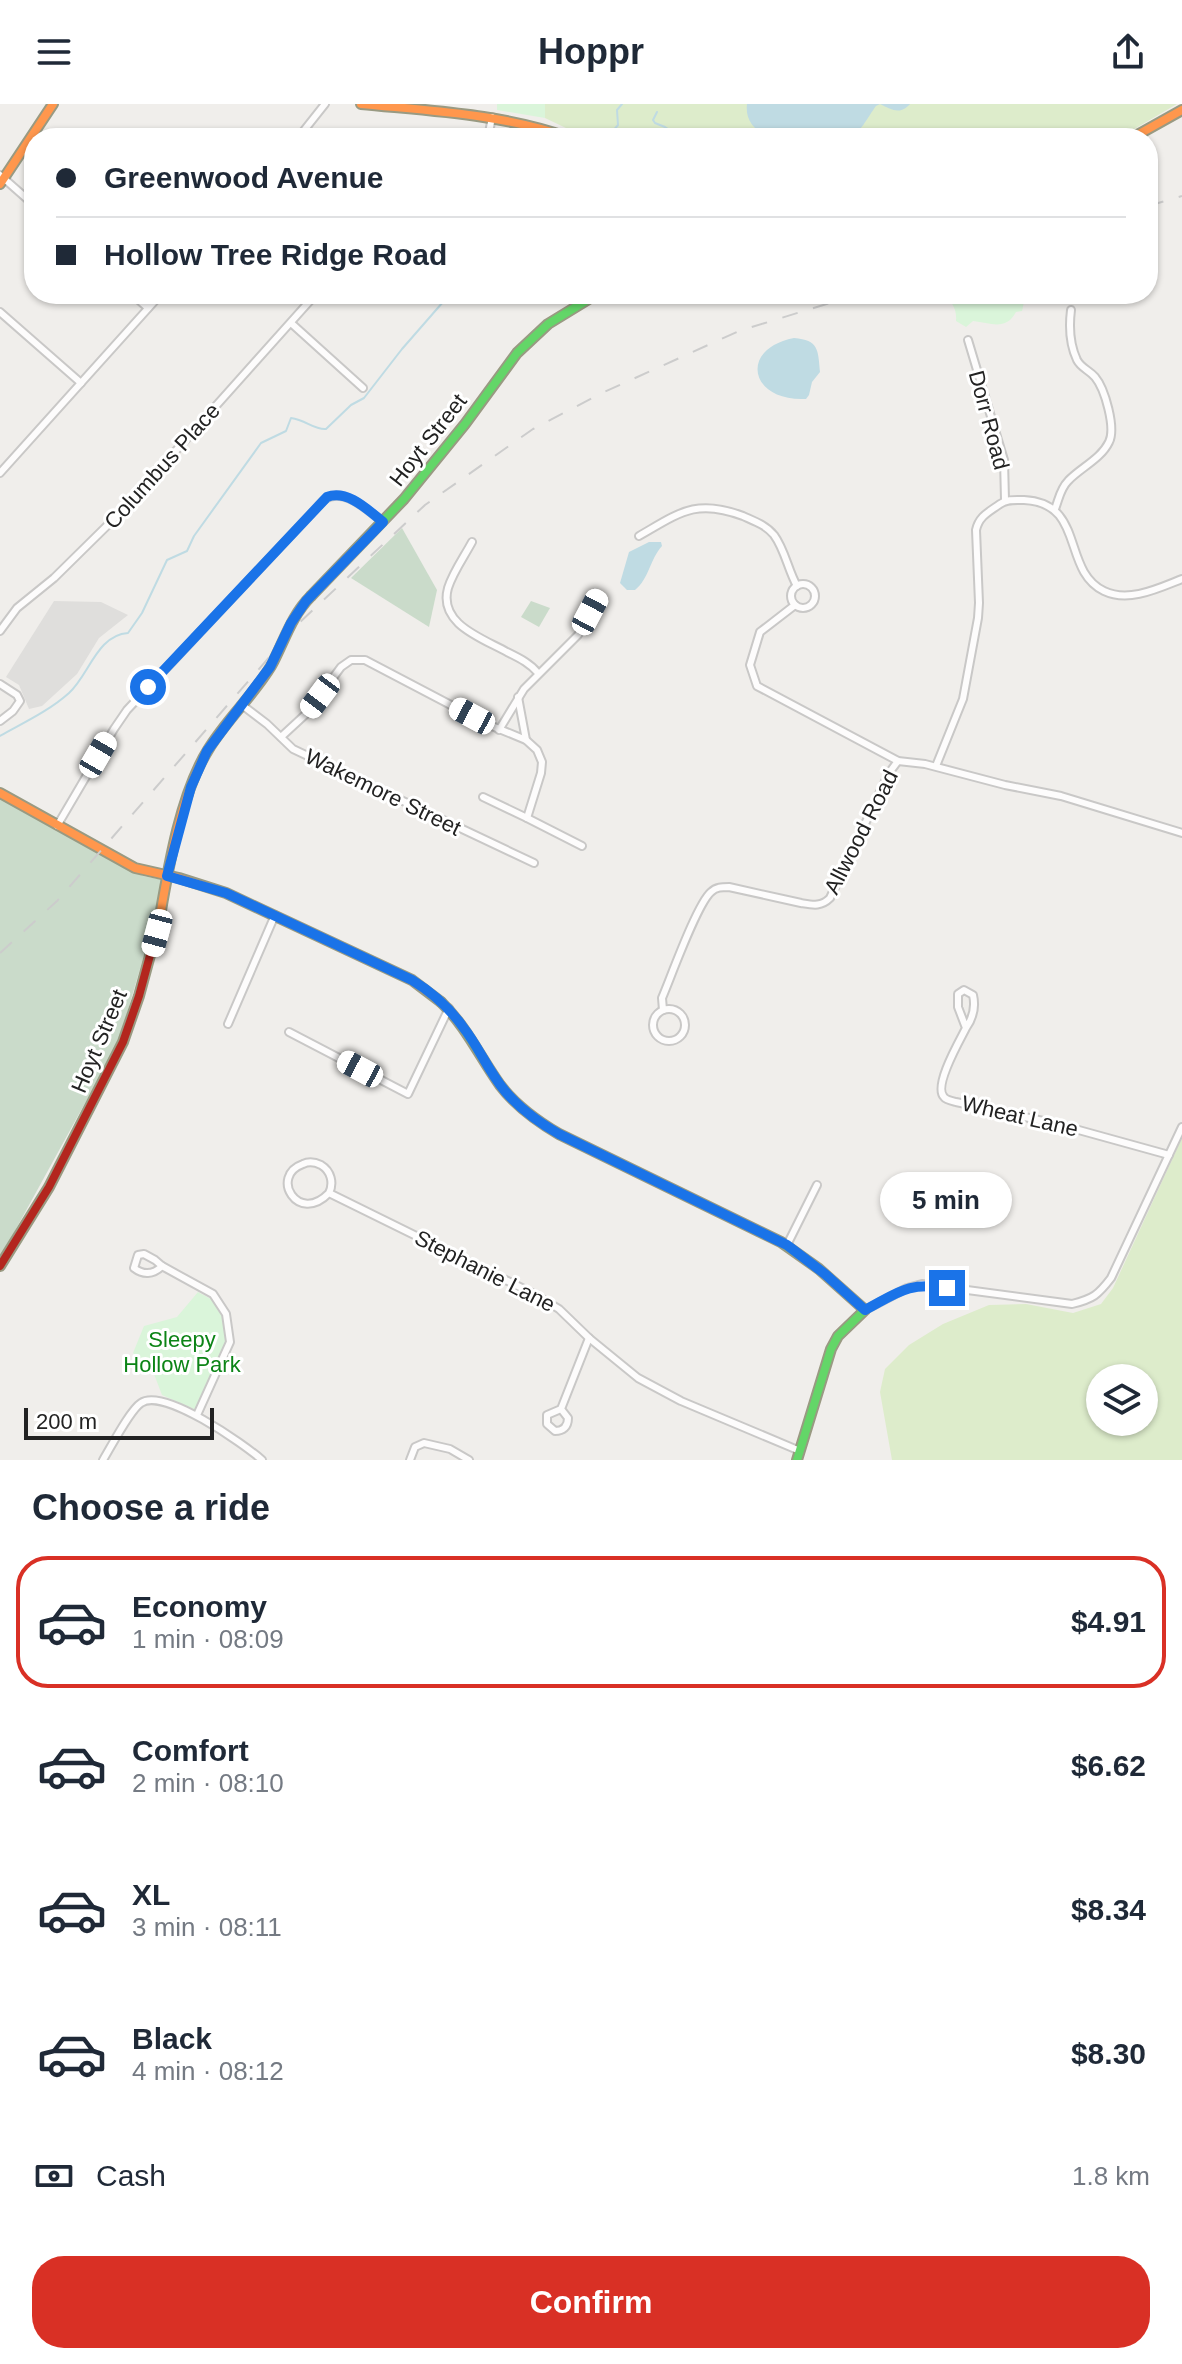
<!DOCTYPE html>
<html lang="en">
<head>
<meta charset="utf-8">
<style>
  :root { --surface:#fff; --page:#f6f6f7; --text:#1f2937; --muted:#747a83; --line:#e0e1e3; --accent:#d93025 }
  body { margin:0; font-family:Helvetica,sans-serif; background:var(--page); color:var(--text); height:100vh; display:flex; flex-direction:column; font-size:30px; white-space:nowrap }
  * { box-sizing:border-box; margin:0 }
  p { font-size:26px; color:var(--muted) }
  .icon { flex:none; width:44px; height:44px; fill:none; stroke:currentColor; stroke-width:2; stroke-linecap:round; stroke-linejoin:round }
  .map { position:relative; height:1356px; overflow:hidden }
  .side { display:flex; flex-direction:column; background:var(--surface); flex:1 }
  .side>* { flex:none }
  .hud { position:absolute; left:24px; top:24px; width:1134px; height:176px; border-radius:32px; box-shadow:0 2px 6px #0004; display:grid; align-content:center; height:176px; padding:0 32px; background:var(--surface) }
  .fabs { position:absolute; left:1086px; top:1260px; display:grid; gap:16px }
  .fabs a { display:grid; place-items:center; width:72px; height:72px; border-radius:50%; background:var(--surface); box-shadow:0 2px 6px #0004; font-size:40px }
  .scale { position:absolute; left:24px; bottom:20px; width:190px; box-sizing:border-box; padding-left:8px; border:4px solid #222; border-top:0; font-size:22px; line-height:28px; white-space:nowrap; color:#222; -webkit-text-stroke:6px #fff; paint-order:stroke }
  .end { position:absolute; width:36px; height:36px; margin:-18px; border:10px solid #1a73e8; background:#fff; box-shadow:0 0 0 4px #fff }
  .from { border-radius:50% }
  .bubble { position:absolute; height:56px; border-radius:28px; background:var(--surface); box-shadow:0 2px 6px #0004; font-size:26px; font-weight:700; line-height:56px; text-align:center }
  .car { position:absolute; width:24px; height:48px; margin:-24px -12px; border-radius:10px; box-shadow:0 0 6px 2px #0007; background:linear-gradient(#fff 24%,#345 0 40%,#fff 0 76%,#345 0 86%,#fff 0) }
  .hud b { display:flex; align-items:center; gap:28px; height:76px; font-size:30px }
  .hud b+b { border-top:2px solid var(--line) }
  .hud i { width:20px; height:20px; background:var(--text) }
  ul { padding:0; list-style:none }
  li { display:flex; align-items:center; gap:24px; height:132px; margin:0 16px 12px; padding:0 16px; border:4px solid transparent; border-radius:32px }
  li div { flex:1 }
  li b { display:block; font-size:30px }
  li em { font-style:normal; font-weight:700 }
  li.current { border-color:var(--accent) }
  li>.icon { width:72px; height:72px; stroke-width:1.5 }
  h2 { padding:0 32px; font-size:36px; line-height:96px }
  .pay { display:flex; align-items:center; gap:20px; height:88px; padding:0 32px; font-size:30px }
  .pay p { margin-inline-start:auto }
  .button { display:flex; gap:16px; margin-top:auto; padding:16px 32px }
  .button a { flex:1; height:92px; border-radius:32px; background:var(--accent); color:#fff; font-size:32px; font-weight:700; line-height:92px; text-align:center }
  header { display:flex; justify-content:space-between; align-items:center; height:104px; padding:0 32px; background:var(--surface); font-size:36px; font-weight:700 }
  .map>svg:first-child { display:block }
</style>
</head>
<body>
<header><svg class="icon" aria-label="menu" viewBox="0 0 24 24"><path d="M4 6h16M4 12h16M4 18h16"/></svg>Hoppr<svg class="icon" aria-label="share" viewBox="0 0 24 24"><path d="M12 15V3M7 8l5-5 5 5M5 13v7h14v-7"/></svg></header>
<div class="map">
<svg width="1182" height="1356" viewBox="0 0 1182 1356">
  <rect width="100%" height="100%" fill="#f0eeeb"/>
  <!-- residential -->
  <polygon fill="#dfdedc" points="54,497 101,498 128,511 99,534 77,570 42,602 29,605 19,581 6,573"/>
  <!-- grass -->
  <g fill="#ddeccb" fill-rule="evenodd">
    <polygon points="545,0 1177,0 1119,34 587,34 545,14"/>
    <path d="M1182 1034V1356H892L880 1288 885 1265 909 1241 943 1220 989 1201 1026 1200 1073 1209 1101 1200 1113 1184ZM1100 1274H1144V1318H1100Z"/>
  </g>
  <!-- cemetery -->
  <g fill="#cadbca">
    <polygon points="402,424 437,486 429,523 351,474"/>
    <polygon points="531,497 550,504 539,523 521,513"/>
    <polygon points="0,692 143,772 163,776 153,820 119,937 0,1154"/>
  </g>
  <!-- park -->
  <g fill="#daf5da">
    <polygon points="497,0 545,0 545,14 497,6"/>
    <path d="M942 190H1051L1052 195 1047 199 1043 195 1032 194 1024 198 1022 207 1016 208C1006 227 991 219 973 217L966 223 956 217C957 205 952 197 942 190Z"/>
    <path d="M198 1188C203 1191 213 1195 216 1200 225 1210 227 1229 225 1241L196 1306 162 1291 154 1270 133 1249 144 1222 177 1213Z"/>
  </g>
  <!-- water -->
  <g fill="#bfdbe3">
    <path d="M747 0H910C900 11 892 6 880 0L876 2C869 11 859 32 848 34 835 37 823 30 811 28 802 26 796 33 788 34 767 36 744 24 747 0Z"/>
    <path d="M794 234C819 236 818 246 820 268L812 278 809 291 806 295C750 298 738 245 794 234Z"/>
    <path d="M649 438H661L662 442C650 455 649 475 635 486H627L620 479 629 448Z"/>
  </g>
  <g fill="none" stroke-linecap="round" stroke-linejoin="round">
    <!-- stream -->
    <g stroke="#bfdbe3" stroke-width="2">
      <polyline points="657,8 653,16 655,19 665,23 681,34"/>
      <polyline points="607,34 618,21 617,6 622,0"/>
      <path d="M0 632C23 619 49 607 69 589 89 571 97 531 128 529L142 509 167 456 187 447 194 432 261 339 286 327 291 314C306 316 314 326 326 325L351 301 364 294 402 245 443 198 469 190"/>
    </g>
    <!-- street casing -->
    <g stroke="#c9c8c7" stroke-width="10">
      <g id="street">
        <polyline points="298,34 325,0"/>
        <polyline points="488,34 492,13"/>
        <polyline points="0,71 34,101"/>
        <polyline points="132,190 148,204"/>
        <polyline points="0,208 81,279"/>
        <polyline points="291,219 363,284"/>
        <polyline points="968,236 1004,356 1005,396"/>
        <polyline points="0,369 161,190"/>
        <path d="M1055 405C1059 395 1060 385 1068 377 1080 364 1101 355 1109 338 1116 324 1105 285 1095 273 1089 266 1081 264 1077 256 1070 241 1069 222 1071 206"/>
        <path d="M639 432C679 409 696 394 743 412 754 417 766 421 774 431 785 446 788 466 797 482"/>
        <path d="M472 438C464 453 453 468 448 484 438 520 482 534 507 548 519 554 530 559 538 569"/>
        <circle cx="803" cy="492" r="12"/>
        <polyline points="795,501 760,528 750,561 757,582 898,657 925,660 1005,681 1061,692 1182,729"/>
        <polyline points="0,527 17,504 54,474 122,407 316,190"/>
        <polyline points="0,580 17,591 20,597 13,607 0,617"/>
        <polyline points="518,593 526,636"/>
        <polyline points="242,601 267,620 293,645 534,759"/>
        <polyline points="499,626 524,585 578,531 599,492"/>
        <polyline points="281,633 307,609 341,563 351,556 365,556 487,620 526,636 537,646 542,658 541,669 527,714 483,693"/>
        <path d="M936 662 963 595 978 514 979 499 976 426C979 412 989 408 1000 400 1007 395 1015 396 1024 396 1086 399 1061 466 1104 487 1129 499 1159 484 1182 475"/>
        <polyline points="527,714 582,742"/>
        <path d="M57 722 114 625 127 606 324 396C344 382 367 406 383 418"/>
        <circle cx="669" cy="921" r="16"/>
        <path d="M663 906 662 894C671 873 697 800 711 788 716 783 722 783 729 783L801 799C813 801 821 803 830 794L889 669 898 657"/>
        <polyline points="228,920 275,811"/>
        <path d="M966 924C973 914 976 904 973 891L964 886 958 890V903L966 924C960 936 933 982 944 993 946 996 952 997 956 998L1057 1020 1169 1051"/>
        <polyline points="289,928 408,990 449,904"/>
        <path d="M329 1089C334 1079 331 1067 321 1061 315 1058 309 1057 303 1060 269 1072 298 1121 329 1089L534 1190 559 1205 589 1234 638 1274 681 1297 800 1347"/>
        <polyline points="787,1141 817,1081"/>
        <path d="M144 1150 155 1156 162 1162C153 1171 143 1171 134 1164L138 1151Z"/>
        <polyline points="162,1162 213,1190 226,1210 230,1238 197,1311"/>
        <path d="M865 1206 907 1184 922 1180 1072 1200C1093 1195 1098 1191 1111 1174L1182 1023"/>
        <path d="M561 1305 547 1311V1320L555 1327C563 1327 568 1323 568 1314L561 1305 589 1234"/>
        <path d="M103 1356C111 1343 130 1306 141 1299 163 1283 244 1340 262 1356"/>
        <polyline points="410,1356 415,1343 424,1339 450,1345 469,1356"/>
      </g>
    </g>
    <!-- fast casing -->
    <g stroke="#999a82" stroke-width="12">
      <g id="fast">
        <polyline points="311,492 404,395 465,320 517,249 548,220 597,190"/>
        <path d="M441 898C466 922 480 953 500 981 516 1002 537 1017 559 1030L781 1138 819 1165 865 1206 838 1232 831 1245 797 1356"/>
      </g>
    </g>
    <!-- slow casing -->
    <g stroke="#999a82" stroke-width="12">
      <g id="slow">
        <path d="M361 0C432 7 503 10 570 34"/>
        <polyline points="1132,34 1182,6"/>
        <polyline points="0,80 53,0"/>
        <polyline points="0,689 135,764 179,774 226,789 412,876 441,898"/>
        <path d="M159 818C168 766 180 691 208 646 226 616 253 592 271 562 284 538 291 512 311 492"/>
      </g>
    </g>
    <!-- jam casing -->
    <g stroke="#999a82" stroke-width="12">
      <polyline id="jam" points="0,1162 49,1083 123,938 139,892 159,818"/>
    </g>
    <!-- street -->
    <use href="#street" stroke="#fdfcfc" stroke-width="6"/>
    <!-- fast -->
    <use href="#fast" stroke="#63d668" stroke-width="8"/>
    <!-- slow -->
    <use href="#slow" stroke="#ff974d" stroke-width="8"/>
    <!-- jam -->
    <use href="#jam" stroke="#b3261e" stroke-width="8"/>
    <!-- rail -->
    <g stroke="#ccc" stroke-width="2" stroke-dasharray="16 16" stroke-linecap="butt">
      <polyline points="1148,102 1182,92"/>
      <polyline points="0,849 57,797 299,519 425,401 533,325 602,289 739,227 859,190"/>
    </g>
  </g>
  <g fill="none" stroke-linecap="round" stroke-linejoin="round">
    <!-- route -->
    <path stroke="#1a73e8" stroke-width="10" d="M148 583 327 393C347 385 368 406 383 418L306 497 291 519 270 563 207 647 191 683 167 772 226 789 412 876C433 889 449 903 463 923 479 943 488 967 505 987 520 1005 538 1018 559 1030L787 1141 825 1170 865 1206C899 1188 907 1178 947 1184"/>
  </g>
  <g text-anchor="middle" dominant-baseline="central" stroke-width="6" stroke-linejoin="round" paint-order="stroke">
    <!-- street labels -->
    <g font-size="22" fill="#222" stroke="#fff">
      <text transform="translate(989 316) rotate(75)">Dorr Road</text>
      <text transform="translate(428 336) rotate(-52)">Hoyt Street</text>
      <text transform="translate(162 362) rotate(-48)">Columbus Place</text>
      <text transform="translate(383 688) rotate(26)">Wakemore Street</text>
      <text transform="translate(861 728) rotate(-63)">Allwood Road</text>
      <text transform="translate(99 937) rotate(-67)">Hoyt Street</text>
      <text transform="translate(1020 1012) rotate(13)">Wheat Lane</text>
      <text transform="translate(485 1167) rotate(27)">Stephanie Lane</text>
    </g>
    <!-- park labels -->
    <g font-size="22" fill="#0c8416" stroke="#fff">
      <text x="182" y="1235">Sleepy<tspan x="182" dy="25">Hollow Park</tspan></text>
    </g>
  </g>
</svg>
<div class="fabs">
<a><svg class="icon" aria-label="layers" viewBox="0 0 24 24"><path d="M12 4l9 5-9 5-9-5zM3 14l9 5 9-5"/></svg></a>
</div>
<div class="scale">200 m</div>
<i class="end from" style="left:148px;top:583px"></i>
<i class="end" style="left:947px;top:1184px"></i>
<div class="bubble" style="left:880px;top:1068px;width:132px">5 min</div>
<i class="car" style="left:590px;top:508px;rotate:28deg"></i>
<i class="car" style="left:320px;top:592px;rotate:217deg"></i>
<i class="car" style="left:472px;top:612px;rotate:298deg"></i>
<i class="car" style="left:98px;top:651px;rotate:30deg"></i>
<i class="car" style="left:157px;top:829px;rotate:195deg"></i>
<i class="car" style="left:360px;top:965px;rotate:298deg"></i>
<div class="hud">
<b><i class="from"></i>Greenwood Avenue</b>
<b><i></i>Hollow Tree Ridge Road</b>
</div>
</div>
<section class="side">
<h2>Choose a ride</h2>
<ul>
<li class="current"><svg class="icon" aria-label="car" viewBox="0 0 24 24"><path d="M5 17H2v-5l4-1 3-4h7l3 4 3 1v5h-3M9 17h6M6 11h13"/><circle cx="7" cy="17" r="2"/><circle cx="17" cy="17" r="2"/></svg><div><b>Economy</b><p>1 min · 08:09</p></div><em>$4.91</em></li>
<li><svg class="icon" aria-label="car" viewBox="0 0 24 24"><path d="M5 17H2v-5l4-1 3-4h7l3 4 3 1v5h-3M9 17h6M6 11h13"/><circle cx="7" cy="17" r="2"/><circle cx="17" cy="17" r="2"/></svg><div><b>Comfort</b><p>2 min · 08:10</p></div><em>$6.62</em></li>
<li><svg class="icon" aria-label="car" viewBox="0 0 24 24"><path d="M5 17H2v-5l4-1 3-4h7l3 4 3 1v5h-3M9 17h6M6 11h13"/><circle cx="7" cy="17" r="2"/><circle cx="17" cy="17" r="2"/></svg><div><b>XL</b><p>3 min · 08:11</p></div><em>$8.34</em></li>
<li><svg class="icon" aria-label="car" viewBox="0 0 24 24"><path d="M5 17H2v-5l4-1 3-4h7l3 4 3 1v5h-3M9 17h6M6 11h13"/><circle cx="7" cy="17" r="2"/><circle cx="17" cy="17" r="2"/></svg><div><b>Black</b><p>4 min · 08:12</p></div><em>$8.30</em></li>
</ul>
<div class="pay"><svg class="icon" aria-label="cash" viewBox="0 0 24 24"><path d="M3 7h18v10H3z"/><circle cx="12" cy="12" r="2"/></svg>Cash<p>1.8 km</p></div>
<div class="button"><a>Confirm</a></div>
</section>
</body>
</html>
